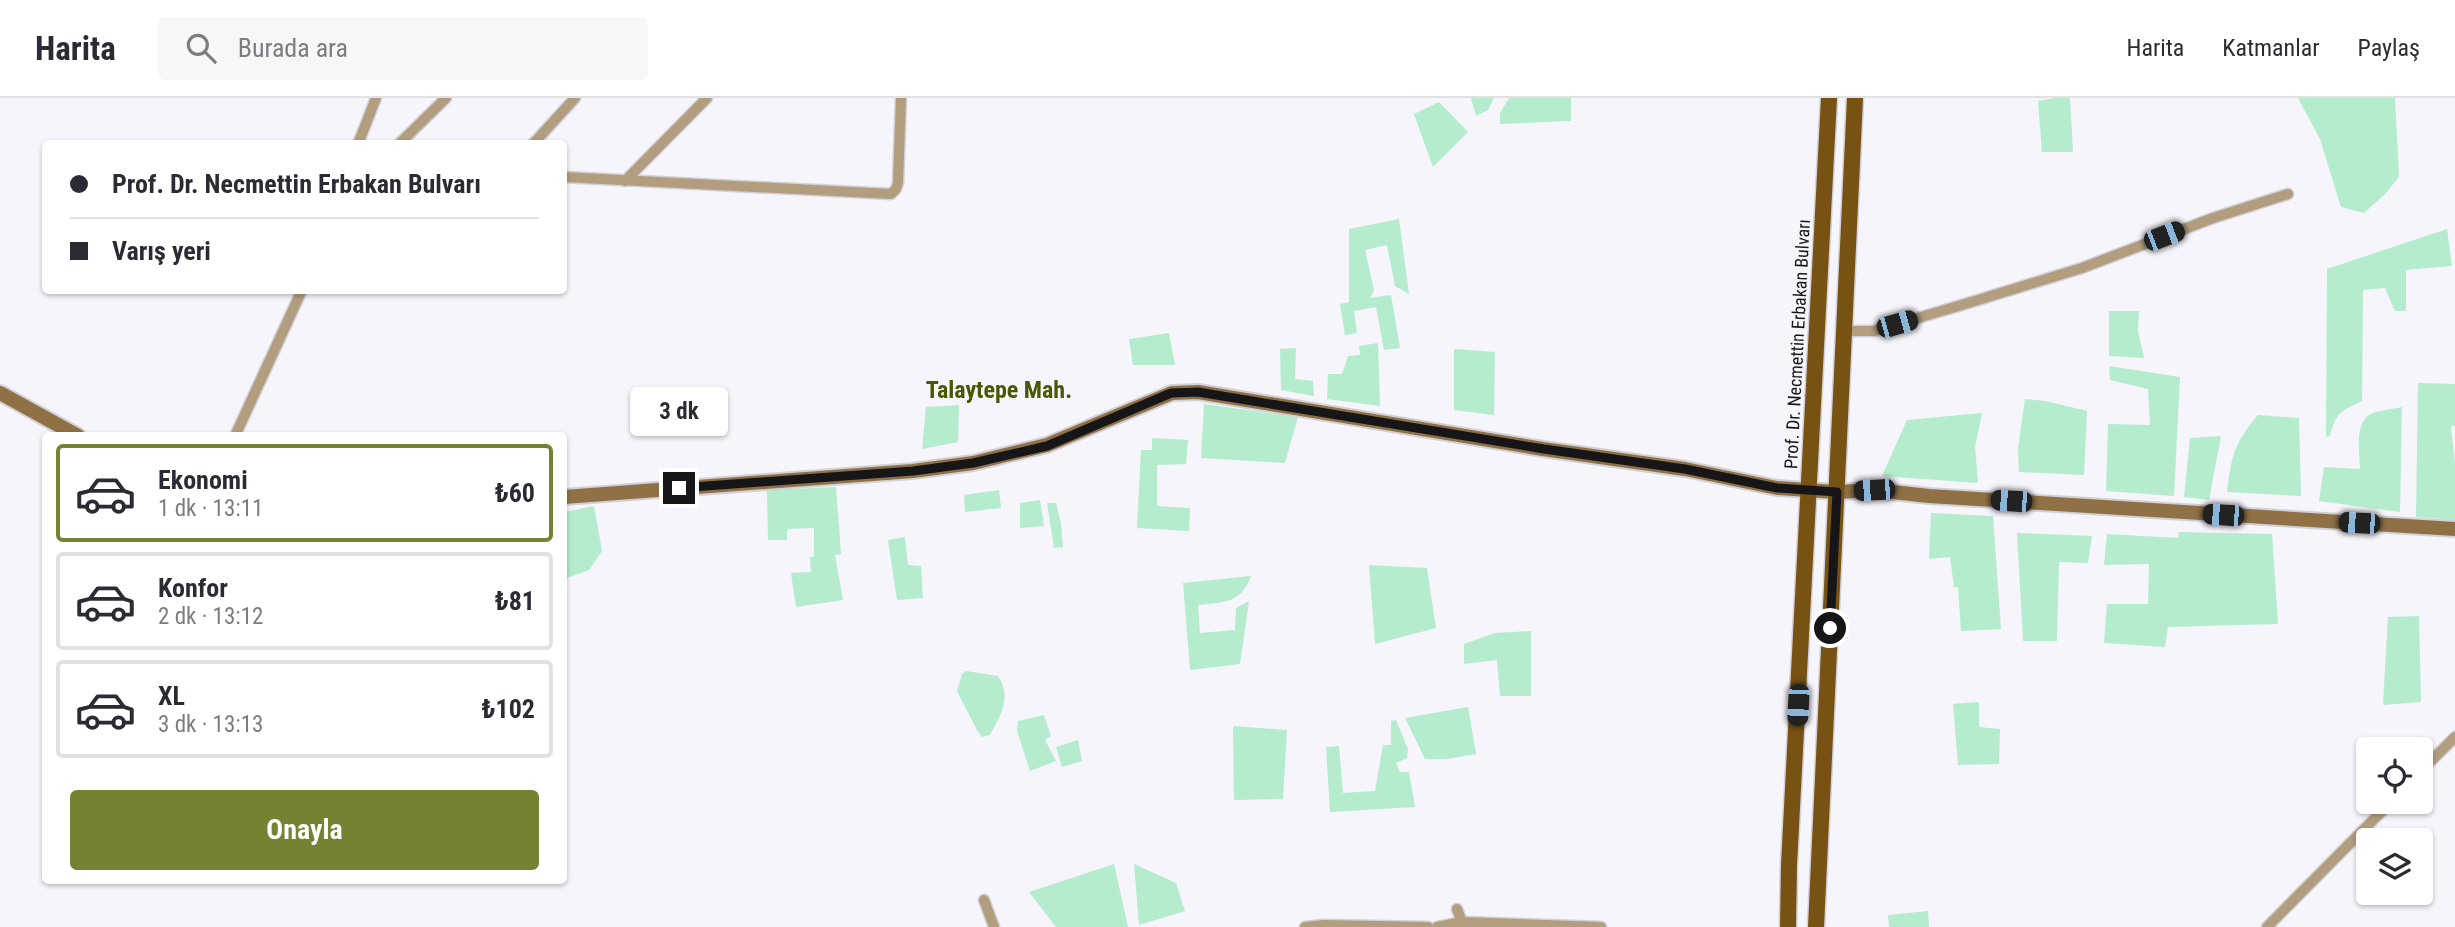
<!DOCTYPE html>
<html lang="tr">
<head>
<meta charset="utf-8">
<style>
  :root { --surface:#fff; --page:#f7f7f7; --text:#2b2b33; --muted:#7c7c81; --line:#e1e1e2; --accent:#738332 }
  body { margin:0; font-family:"Roboto Condensed",sans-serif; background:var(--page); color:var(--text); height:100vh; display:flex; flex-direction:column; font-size:26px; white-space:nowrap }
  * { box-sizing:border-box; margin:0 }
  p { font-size:23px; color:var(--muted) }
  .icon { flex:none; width:38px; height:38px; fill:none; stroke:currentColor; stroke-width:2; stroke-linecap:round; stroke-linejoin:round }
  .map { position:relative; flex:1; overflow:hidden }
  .sheet { position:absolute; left:42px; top:334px; width:525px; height:452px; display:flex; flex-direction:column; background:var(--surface); border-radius:7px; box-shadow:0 2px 5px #0004 }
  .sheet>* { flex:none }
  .top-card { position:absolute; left:42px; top:42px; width:525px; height:154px; border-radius:7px; box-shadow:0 2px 5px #0004; display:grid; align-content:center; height:154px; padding:0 28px; background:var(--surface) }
  .fabs { position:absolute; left:2356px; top:639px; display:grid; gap:14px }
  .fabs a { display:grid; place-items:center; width:77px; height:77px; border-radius:7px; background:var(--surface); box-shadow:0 2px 5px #0004; font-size:35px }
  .end { position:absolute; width:32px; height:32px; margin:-16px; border:9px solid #161618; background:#fff; box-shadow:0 0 0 4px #fff }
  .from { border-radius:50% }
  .bubble { position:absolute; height:49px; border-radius:7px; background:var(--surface); box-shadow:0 2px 5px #0004; font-size:23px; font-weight:700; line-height:49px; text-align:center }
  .car { position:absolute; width:21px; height:42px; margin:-21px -10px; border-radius:9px; box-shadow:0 0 5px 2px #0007; background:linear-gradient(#222 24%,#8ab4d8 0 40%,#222 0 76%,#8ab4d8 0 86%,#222 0) }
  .top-card b { display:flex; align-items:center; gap:24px; height:66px; font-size:26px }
  .top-card b+b { border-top:2px solid var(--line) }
  .top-card i { width:18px; height:18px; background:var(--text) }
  ul { padding:12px 0 0; list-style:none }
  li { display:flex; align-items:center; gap:21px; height:98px; margin:0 14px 10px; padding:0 14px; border:4px solid var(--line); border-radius:7px }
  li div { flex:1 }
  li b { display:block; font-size:26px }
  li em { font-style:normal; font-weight:700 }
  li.selected { border-color:var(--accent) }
  li>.icon { width:63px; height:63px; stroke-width:1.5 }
  .button { display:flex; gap:14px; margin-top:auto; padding:14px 28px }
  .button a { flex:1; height:80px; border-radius:7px; background:var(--accent); color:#fff; font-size:28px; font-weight:700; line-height:80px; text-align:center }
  header { display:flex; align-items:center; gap:42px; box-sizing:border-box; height:98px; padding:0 35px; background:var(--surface); border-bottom:2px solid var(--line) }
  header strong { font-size:33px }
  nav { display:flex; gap:38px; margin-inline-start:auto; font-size:24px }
  .search { width:490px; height:63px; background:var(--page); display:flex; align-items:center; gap:18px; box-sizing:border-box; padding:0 24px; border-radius:7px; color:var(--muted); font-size:26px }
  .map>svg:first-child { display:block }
</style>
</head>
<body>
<header>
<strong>Harita</strong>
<div class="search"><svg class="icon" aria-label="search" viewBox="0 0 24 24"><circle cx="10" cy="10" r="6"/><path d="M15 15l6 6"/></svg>Burada ara</div>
<nav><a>Harita</a><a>Katmanlar</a><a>Paylaş</a></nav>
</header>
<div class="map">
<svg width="2455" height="829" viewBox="0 0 2455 829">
  <rect width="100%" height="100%" fill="#f5f5fb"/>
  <!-- green -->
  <g fill="#b4eccd">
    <polygon points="1471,0 1494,0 1488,12 1476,18"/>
    <polygon points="1509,0 1571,0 1571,23 1500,26 1500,15"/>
    <polygon points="2054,0 2070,0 2073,54 2042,54 2038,3"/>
    <polygon points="2298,0 2395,0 2399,79 2385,96 2364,115 2341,109 2320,41"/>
    <polygon points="1439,4 1468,34 1433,69 1414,16"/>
    <polygon points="1399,121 1409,196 1395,188 1387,147 1365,152 1374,192 1370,200 1391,197 1400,250 1384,252 1376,209 1354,213 1357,235 1345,237 1340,206 1349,204 1349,131"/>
    <path d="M2447 131 2452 168 2406 172V213H2395L2385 190 2363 192 2362 303C2341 313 2336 314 2330 338L2326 339 2327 171Z"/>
    <polygon points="2109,213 2139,213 2138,233 2144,260 2109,258"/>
    <polygon points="1169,235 1175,267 1133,267 1129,241"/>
    <polygon points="1378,245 1380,308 1327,301 1328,276 1342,276 1348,258 1360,257 1359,248"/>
    <polygon points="1296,250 1295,281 1313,283 1314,298 1281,292 1280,251"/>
    <polygon points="1454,251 1495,254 1494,317 1454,312"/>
    <polygon points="2109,268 2180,279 2174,398 2106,393 2108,326 2150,327 2148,291 2110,282"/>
    <polygon points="2418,285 2455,286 2455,328 2451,328 2455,366 2455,422 2416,419"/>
    <polygon points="2025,301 2046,303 2087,313 2084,377 2019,374 2018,351"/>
    <polygon points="1204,306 1298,319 1285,365 1201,360"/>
    <polygon points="959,307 958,344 922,351 926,309"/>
    <path d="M2402 309 2400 414 2319 403 2324 369 2360 371C2360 355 2354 328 2369 317 2377 312 2393 311 2402 309Z"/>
    <polygon points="1982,315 1975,349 1978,385 1882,378 1907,322"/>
    <path d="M2258 317 2299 320 2301 398 2227 394C2231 359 2234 345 2258 317Z"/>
    <polygon points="2221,338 2209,402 2184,399 2190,340"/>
    <polygon points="1152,340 1188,342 1186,366 1157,367 1157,408 1190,410 1189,433 1137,430 1141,352 1152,352"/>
    <polygon points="836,389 841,456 835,457 843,502 796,509 791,475 811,474 810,459 814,458 814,430 787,431 787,442 768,442 767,392"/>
    <polygon points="999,392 1001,410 965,414 964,397"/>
    <polygon points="1040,402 1044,428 1020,430 1020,405"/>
    <polygon points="1047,405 1056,405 1061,425 1063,449 1054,450"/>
    <polygon points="594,408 602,453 589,472 564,481 564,414"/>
    <polygon points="1931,415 1993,418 2001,531 1961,533 1958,489 1954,489 1950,459 1929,461"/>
    <polygon points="2179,434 2272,436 2278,526 2168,529 2165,549 2104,545 2107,506 2148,506 2149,466 2104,467 2107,436 2178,440"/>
    <polygon points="2017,435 2092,438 2088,465 2059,464 2057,543 2023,543"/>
    <polygon points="905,439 908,467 921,468 923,500 897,502 888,442"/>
    <polygon points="1369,467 1427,470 1436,530 1375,546"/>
    <path d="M1251 478C1241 506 1223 504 1198 507L1200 535 1235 532 1236 510 1249 503 1240 566 1190 572 1183 485Z"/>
    <polygon points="2419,518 2421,604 2383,607 2388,519"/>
    <polygon points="1531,533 1531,598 1500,598 1497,562 1464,566 1464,546 1495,535"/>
    <path d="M966 573 998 578C1012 600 1001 616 990 637L982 639 978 634 957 593 962 576Z"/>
    <polygon points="1979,604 1979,629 2000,631 1999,666 1958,667 1953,606"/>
    <polygon points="1468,609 1476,656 1447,661 1425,661 1405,620"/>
    <polygon points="1044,617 1051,638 1045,642 1056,663 1030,673 1017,633 1018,623"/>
    <polygon points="1396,622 1408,651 1407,660 1396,665 1400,674 1409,674 1415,709 1330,714 1326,649 1339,648 1343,695 1375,693 1383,647 1391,647 1391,623"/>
    <polygon points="1233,628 1287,632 1283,701 1234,702"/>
    <polygon points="1078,642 1082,663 1062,669 1056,649"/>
    <polygon points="1114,766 1128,829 1056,829 1029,794"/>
    <polygon points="1134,766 1176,785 1185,813 1139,827"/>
    <polygon points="1928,813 1929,829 1889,829 1888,817"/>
  </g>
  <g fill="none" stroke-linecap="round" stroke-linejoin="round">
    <!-- street casing -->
    <g stroke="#d1d1d7" stroke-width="13">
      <g id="street">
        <polyline points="358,46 376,0"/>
        <polyline points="399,46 446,0"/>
        <polyline points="533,46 575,0"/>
        <polyline points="564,79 891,96 896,91 898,85 901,0"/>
        <polyline points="625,83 707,0"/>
        <polyline points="1844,233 1874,233 1965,206 2082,170 2213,120 2288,96"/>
        <polyline points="235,338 302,192"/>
        <polyline points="2420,674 2455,639"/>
        <polyline points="984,802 994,829"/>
        <polyline points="1457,811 1464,829"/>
        <polyline points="1305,829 1324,827 1428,829"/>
        <polyline points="1437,829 1462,824 1601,829"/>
        <polyline points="2267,829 2391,704"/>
      </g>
    </g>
    <!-- secondary casing -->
    <g stroke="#d1d1d7" stroke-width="18">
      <g id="secondary">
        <polyline points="0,295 78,338"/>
        <polyline points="564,399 913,373 973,365 1047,347 1172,295 1198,294 1543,351 1685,371 1777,390 1837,394 1874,392 1929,398 2455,431"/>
      </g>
    </g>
    <!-- primary casing -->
    <g stroke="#d1d1d7" stroke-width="19">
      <g id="primary">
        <polyline points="1788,829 1789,767 1829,0"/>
        <polyline points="1816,829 1855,0"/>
      </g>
    </g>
    <!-- street -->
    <use href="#street" stroke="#b29d7f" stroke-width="10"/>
    <!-- secondary -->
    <use href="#secondary" stroke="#907145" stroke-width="14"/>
    <!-- primary -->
    <use href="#primary" stroke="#775213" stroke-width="16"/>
  </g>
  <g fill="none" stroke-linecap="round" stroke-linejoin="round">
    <!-- route -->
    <polyline stroke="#161618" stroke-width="9" points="679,390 913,373 973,365 1047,348 1171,295 1198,294 1544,351 1685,371 1777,390 1837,394 1830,530"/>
  </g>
  <g text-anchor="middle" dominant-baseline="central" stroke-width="6" stroke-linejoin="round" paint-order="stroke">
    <!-- street labels -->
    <g font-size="18" fill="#161618" stroke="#f5f5fb">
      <text transform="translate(1797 246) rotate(-87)">Prof. Dr. Necmettin Erbakan Bulvarı</text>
    </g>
    <!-- district labels -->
    <g font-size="24" font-weight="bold" fill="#4a5703" stroke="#f5f5fb">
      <text x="999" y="292">Talaytepe Mah.</text>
    </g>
  </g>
</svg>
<div class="fabs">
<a><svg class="icon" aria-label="locate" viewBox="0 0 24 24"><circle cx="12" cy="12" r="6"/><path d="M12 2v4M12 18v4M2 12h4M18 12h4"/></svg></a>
<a><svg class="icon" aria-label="layers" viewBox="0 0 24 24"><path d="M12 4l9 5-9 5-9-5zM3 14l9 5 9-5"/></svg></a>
</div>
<i class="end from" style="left:1830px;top:530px"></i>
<i class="end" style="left:679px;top:390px"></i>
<div class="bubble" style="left:630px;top:289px;width:98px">3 dk</div>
<i class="car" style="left:2164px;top:138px;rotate:69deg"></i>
<i class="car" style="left:1897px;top:226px;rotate:74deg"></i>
<i class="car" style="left:1874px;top:392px;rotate:267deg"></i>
<i class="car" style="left:2011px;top:403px;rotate:274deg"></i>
<i class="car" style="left:2223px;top:417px;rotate:274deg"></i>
<i class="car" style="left:2359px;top:425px;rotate:273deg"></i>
<i class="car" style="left:1798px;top:607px;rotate:183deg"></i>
<div class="top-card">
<b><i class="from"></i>Prof. Dr. Necmettin Erbakan Bulvarı</b>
<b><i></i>Varış yeri</b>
</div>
<section class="sheet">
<ul>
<li class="selected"><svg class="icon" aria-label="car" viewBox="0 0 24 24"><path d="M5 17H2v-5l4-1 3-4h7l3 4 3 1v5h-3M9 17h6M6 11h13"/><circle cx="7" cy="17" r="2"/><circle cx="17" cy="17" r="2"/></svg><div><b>Ekonomi</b><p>1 dk · 13:11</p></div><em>₺60</em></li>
<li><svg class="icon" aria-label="car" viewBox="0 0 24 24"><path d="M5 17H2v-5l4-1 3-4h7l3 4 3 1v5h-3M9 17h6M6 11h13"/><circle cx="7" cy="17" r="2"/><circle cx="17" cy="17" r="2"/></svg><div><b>Konfor</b><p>2 dk · 13:12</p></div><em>₺81</em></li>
<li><svg class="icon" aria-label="car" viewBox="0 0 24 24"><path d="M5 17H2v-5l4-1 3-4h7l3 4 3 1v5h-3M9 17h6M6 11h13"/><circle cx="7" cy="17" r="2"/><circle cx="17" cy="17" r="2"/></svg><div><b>XL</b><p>3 dk · 13:13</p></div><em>₺102</em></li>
</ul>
<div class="button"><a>Onayla</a></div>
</section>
</div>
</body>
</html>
